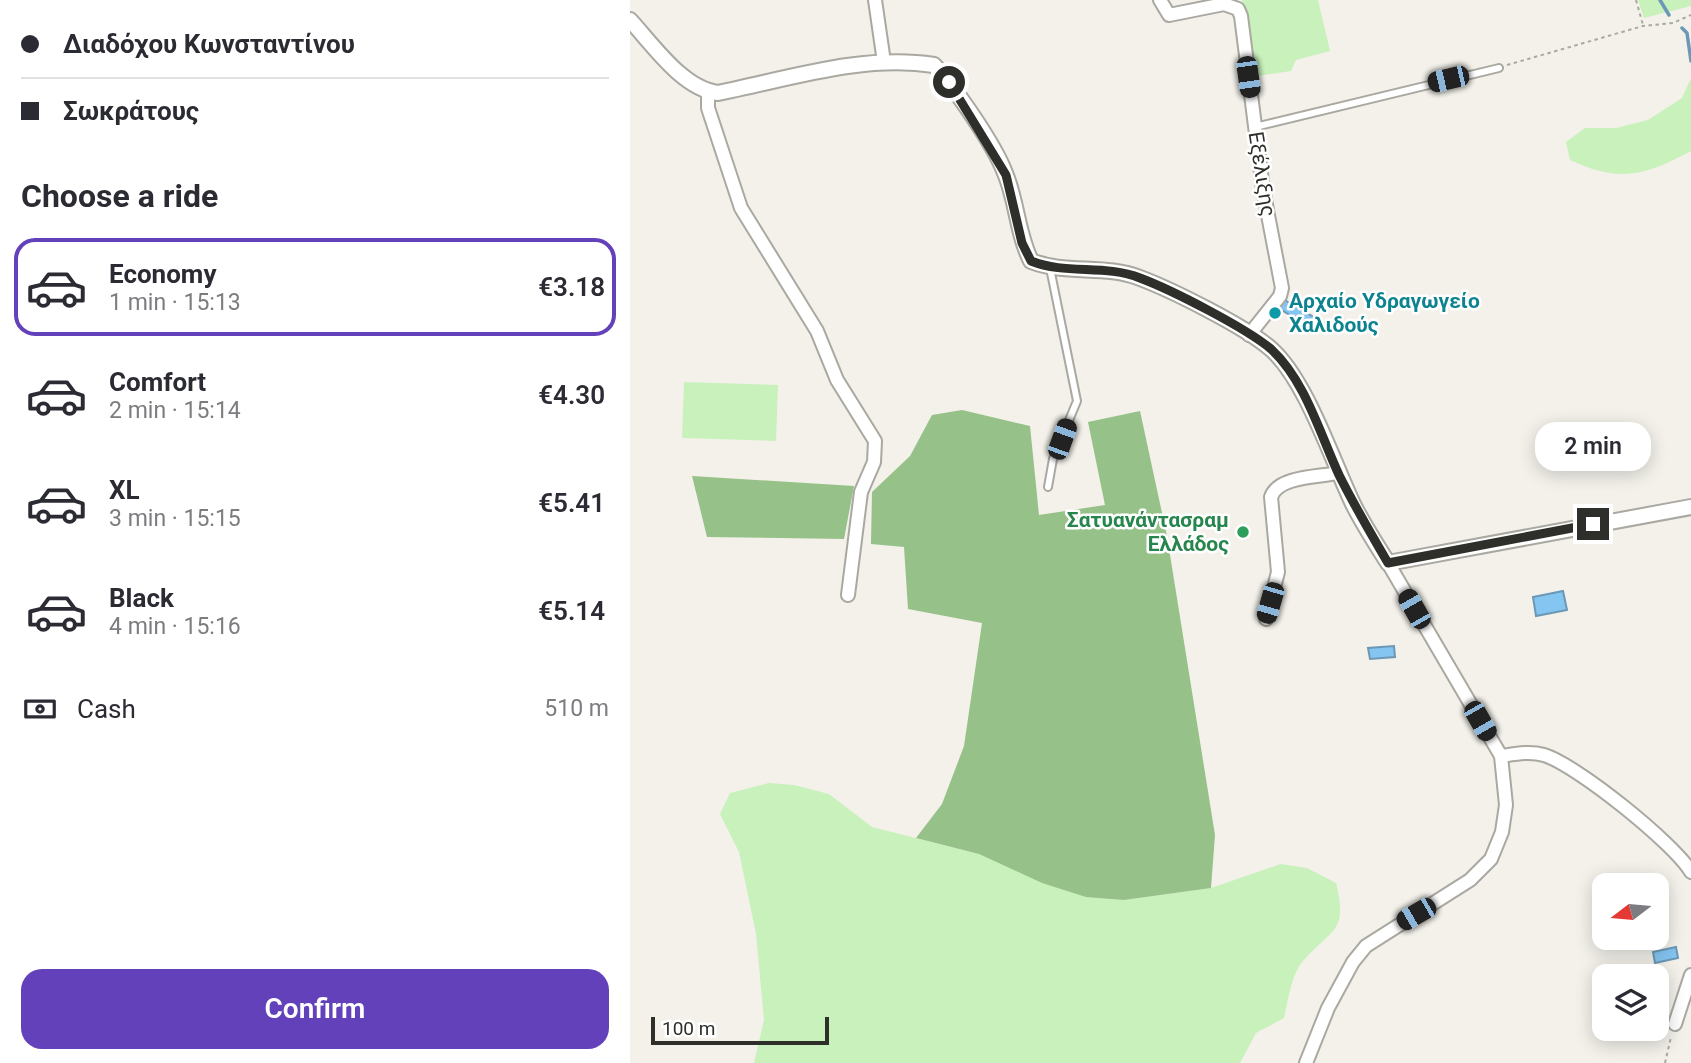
<!DOCTYPE html>
<html lang="en">
<head>
<meta charset="utf-8">
<style>
  :root { --surface:#fff; --page:#f7f7f7; --text:#2b2b33; --muted:#7c7c81; --line:#e1e1e2; --accent:#6341ba }
  body { margin:0; font-family:Roboto,sans-serif; background:var(--page); color:var(--text); height:100vh; display:flex; flex-direction:column; font-size:26px; white-space:nowrap }
  * { box-sizing:border-box; margin:0 }
  p { font-size:23px; color:var(--muted) }
  .icon { flex:none; width:38px; height:38px; fill:none; stroke:currentColor; stroke-width:2; stroke-linecap:round; stroke-linejoin:round }
  .map { position:relative; flex:1; overflow:hidden }
  .details { display:flex; flex-direction:column; background:var(--surface); width:630px }
  .details>* { flex:none }
  .top-card { display:grid; align-content:center; height:154px; padding:0 21px; background:var(--surface) }
  .needle { width:46px; rotate:254deg }
  .buttons { position:absolute; left:962px; top:873px; display:grid; gap:14px }
  .buttons a { display:grid; place-items:center; width:77px; height:77px; border-radius:14px; background:var(--surface); box-shadow:0 4px 18px #0003; font-size:35px }
  .scale { position:absolute; left:21px; bottom:18px; width:178px; box-sizing:border-box; padding-left:7px; border:4px solid #2e2e2b; border-top:0; font-size:19px; line-height:24px; white-space:nowrap; color:#2e2e2b; -webkit-text-stroke:5px #fff; paint-order:stroke }
  .end { position:absolute; width:32px; height:32px; margin:-16px; border:9px solid #2e2e2b; background:#fff; box-shadow:0 0 0 4px #fff }
  .from { border-radius:50% }
  .bubble { position:absolute; height:49px; border-radius:21px; background:var(--surface); box-shadow:0 4px 18px #0003; font-size:23px; font-weight:600; line-height:49px; text-align:center }
  .car { position:absolute; width:21px; height:42px; margin:-21px -10px; border-radius:9px; box-shadow:0 0 5px 2px #0007; background:linear-gradient(#222 24%,#8ab4d8 0 40%,#222 0 76%,#8ab4d8 0 86%,#222 0) }
  .top-card b { display:flex; align-items:center; gap:24px; height:66px; font-size:26px }
  .top-card b+b { border-top:2px solid var(--line) }
  .top-card i { width:18px; height:18px; background:var(--text) }
  ul { padding:0; list-style:none }
  li { display:flex; align-items:center; gap:21px; height:98px; margin:0 14px 10px; padding:0 7px; border:4px solid transparent; border-radius:21px }
  li div { flex:1 }
  li b { display:block; font-size:26px }
  li em { font-style:normal; font-weight:600 }
  li.selected { border-color:var(--accent) }
  li>.icon { width:63px; height:63px; stroke-width:1.5 }
  h2 { padding:0 21px; font-size:32px; line-height:84px }
  .pay { display:flex; align-items:center; gap:18px; height:77px; padding:0 21px; font-size:26px }
  .pay p { margin-inline-start:auto }
  .primary-button { display:flex; gap:14px; margin-top:auto; padding:14px 21px }
  .primary-button a { flex:1; height:80px; border-radius:21px; background:var(--accent); color:#fff; font-size:28px; font-weight:600; line-height:80px; text-align:center }
  main { display:flex; flex:1; min-height:0 }
  .map>svg:first-child { display:block }
</style>
</head>
<body>
<main>
<section class="details">
<div class="top-card">
<b><i class="from"></i>Διαδόχου Κωνσταντίνου</b>
<b><i></i>Σωκράτους</b>
</div>
<h2>Choose a ride</h2>
<ul>
<li class="selected"><svg class="icon" aria-label="car" viewBox="0 0 24 24"><path d="M5 17H2v-5l4-1 3-4h7l3 4 3 1v5h-3M9 17h6M6 11h13"/><circle cx="7" cy="17" r="2"/><circle cx="17" cy="17" r="2"/></svg><div><b>Economy</b><p>1 min · 15:13</p></div><em>€3.18</em></li>
<li><svg class="icon" aria-label="car" viewBox="0 0 24 24"><path d="M5 17H2v-5l4-1 3-4h7l3 4 3 1v5h-3M9 17h6M6 11h13"/><circle cx="7" cy="17" r="2"/><circle cx="17" cy="17" r="2"/></svg><div><b>Comfort</b><p>2 min · 15:14</p></div><em>€4.30</em></li>
<li><svg class="icon" aria-label="car" viewBox="0 0 24 24"><path d="M5 17H2v-5l4-1 3-4h7l3 4 3 1v5h-3M9 17h6M6 11h13"/><circle cx="7" cy="17" r="2"/><circle cx="17" cy="17" r="2"/></svg><div><b>XL</b><p>3 min · 15:15</p></div><em>€5.41</em></li>
<li><svg class="icon" aria-label="car" viewBox="0 0 24 24"><path d="M5 17H2v-5l4-1 3-4h7l3 4 3 1v5h-3M9 17h6M6 11h13"/><circle cx="7" cy="17" r="2"/><circle cx="17" cy="17" r="2"/></svg><div><b>Black</b><p>4 min · 15:16</p></div><em>€5.14</em></li>
</ul>
<div class="pay"><svg class="icon" aria-label="cash" viewBox="0 0 24 24"><path d="M3 7h18v10H3z"/><circle cx="12" cy="12" r="2"/></svg>Cash<p>510 m</p></div>
<div class="primary-button"><a>Confirm</a></div>
</section>
<div class="map">
<svg width="1061" height="1063" viewBox="0 0 1061 1063">
  <rect width="100%" height="100%" fill="#f3f1ea"/>
  <!-- green -->
  <g fill="#c9f1bc">
    <polygon points="612,0 688,0 700,51 666,60 661,71 621,77"/>
    <polygon points="1008,0 1061,0 1061,6 1014,18"/>
    <path d="M1061 78V151C1014 176 990 183 940 160L936 142 955 128H986L1018 120 1052 98Z"/>
    <polygon points="54,382 148,385 146,441 52,438"/>
    <path d="M139 783 164 785 199 794 242 827 349 854 412 883 494 900 581 888 651 864 677 868 706 883C719 934 700 929 673 961 661 975 658 1001 654 1018L626 1033 610 1063H124L134 1020 126 934 109 852 90 814 100 793Z"/>
  </g>
  <!-- forest -->
  <g fill="#96c188">
    <polygon points="332,410 400,426 409,515 475,505 458,422 510,411 537,536 585,835 581,888 494,900 456,897 412,883 349,854 286,838 312,804 334,746 352,623 278,609 274,547 241,544 242,492 280,456 302,415"/>
    <polygon points="62,476 224,486 214,539 77,537"/>
  </g>
  <!-- water -->
  <g fill="#85c5f1" stroke="#6b98b6" stroke-width="2">
    <polygon points="653,299 694,323 688,332 648,308"/>
    <polygon points="933,591 937,610 906,616 903,597"/>
    <polygon points="764,646 765,657 740,659 738,648"/>
    <polygon points="1046,947 1048,958 1025,963 1023,952"/>
  </g>
  <g fill="none" stroke-linecap="round" stroke-linejoin="round">
    <!-- stream -->
    <g stroke="#6b98b6" stroke-width="3.5">
      <polyline points="1030,0 1039,15"/>
      <polyline points="1052,28 1057,33 1061,61"/>
    </g>
    <!-- service casing -->
    <g stroke="#a9a8a1" stroke-width="10">
      <g id="service">
        <polyline points="625,127 869,68"/>
        <polyline points="418,487 423,459 447,401 420,268"/>
      </g>
    </g>
    <!-- minor casing -->
    <g stroke="#a9a8a1" stroke-width="16">
      <g id="minor">
        <polyline points="245,0 254,62"/>
        <polyline points="530,0 539,15 594,4 608,9 611,16 633,189 652,288 650,296 619,335"/>
        <polyline points="78,92 78,108 111,208 187,331 207,380 245,441 244,462 231,492 218,595"/>
        <path d="M636 619 648 572 641 497C648 476 689 477 708 473"/>
        <path d="M871 756C885 754 900 751 914 755 945 764 1044 843 1061 872"/>
        <polyline points="1045,1024 1061,975"/>
        <polyline points="676,1063 698,1008 723,962 736,946 840,880 861,859 872,832 876,805 871,756 758,563"/>
      </g>
    </g>
    <!-- tertiary casing -->
    <g stroke="#a9a8a1" stroke-width="18">
      <path id="tertiary" d="M0 20C23 45 53 89 88 93 158 79 232 54 304 65 325 88 364 144 375 173 387 201 387 233 401 261 436 275 475 264 510 278 542 290 616 327 641 349 676 380 702 460 723 504 733 524 746 544 758 563L1061 507"/>
    </g>
    <!-- path -->
    <g stroke="#aaa8a3" stroke-width="2" stroke-dasharray="3.5 3.5" stroke-linecap="butt">
      <polyline points="1006,0 1013,25"/>
      <polyline points="877,65 1013,26 1043,23 1061,15"/>
      <polyline points="1035,1063 1041,1037"/>
    </g>
    <!-- service -->
    <use href="#service" stroke="#fff" stroke-width="6"/>
    <!-- minor -->
    <use href="#minor" stroke="#fff" stroke-width="12"/>
    <!-- tertiary -->
    <use href="#tertiary" stroke="#fff" stroke-width="14"/>
  </g>
  <g fill="none" stroke-linecap="round" stroke-linejoin="round">
    <!-- route -->
    <path stroke="#2e2e2b" stroke-width="9" d="M319 82 376 175 392 243 401 261C436 275 475 264 510 278 542 290 616 328 641 349 675 380 690 434 709 475 724 505 741 534 758 563L963 524"/>
  </g>
  <!-- markers -->
  <circle fill="#0f9aa8" stroke="#fff" stroke-width="2.5" cx="645" cy="313" r="7"/>
  <circle fill="#2e9e5b" stroke="#fff" stroke-width="2.5" cx="613" cy="532" r="7"/>
  <g text-anchor="middle" dominant-baseline="central" stroke-width="5" stroke-linejoin="round" paint-order="stroke">
    <!-- street labels -->
    <g font-size="21" fill="#2e2e2b" stroke="#fff">
      <text transform="translate(632 174) rotate(81)">Εξέλιξης</text>
    </g>
    <!-- culture labels -->
    <g font-size="21" font-weight="bold" fill="#0d838f" stroke="#fff" text-anchor="start">
      <text x="659" y="301">Αρχαίο Υδραγωγείο<tspan x="659" dy="24">Χαλιδούς</tspan></text>
    </g>
    <!-- leisure labels -->
    <g font-size="21" font-weight="bold" fill="#27864d" stroke="#fff" text-anchor="end">
      <text x="599" y="520">Σατυανάντασραμ<tspan x="599" dy="24">Ελλάδος</tspan></text>
    </g>
  </g>
</svg>
<div class="buttons">
<a><svg class="needle" viewBox="-14 -14 28 28"><path d="M0-13l5 13h-10z" fill="#e53935"/><path d="M0 13l5-13h-10z" fill="#7c7c81"/></svg></a>
<a><svg class="icon" aria-label="layers" viewBox="0 0 24 24"><path d="M12 4l9 5-9 5-9-5zM3 14l9 5 9-5"/></svg></a>
</div>
<div class="scale">100 m</div>
<i class="end from" style="left:319px;top:82px"></i>
<i class="end" style="left:963px;top:524px"></i>
<div class="bubble" style="left:905px;top:422px;width:116px">2 min</div>
<i class="car" style="left:618px;top:77px;rotate:172deg"></i>
<i class="car" style="left:818px;top:79px;rotate:257deg"></i>
<i class="car" style="left:432px;top:439px;rotate:20deg"></i>
<i class="car" style="left:640px;top:603px;rotate:196deg"></i>
<i class="car" style="left:784px;top:609px;rotate:330deg"></i>
<i class="car" style="left:850px;top:721px;rotate:150deg"></i>
<i class="car" style="left:786px;top:914px;rotate:240deg"></i>
</div>
</main>
</body>
</html>
